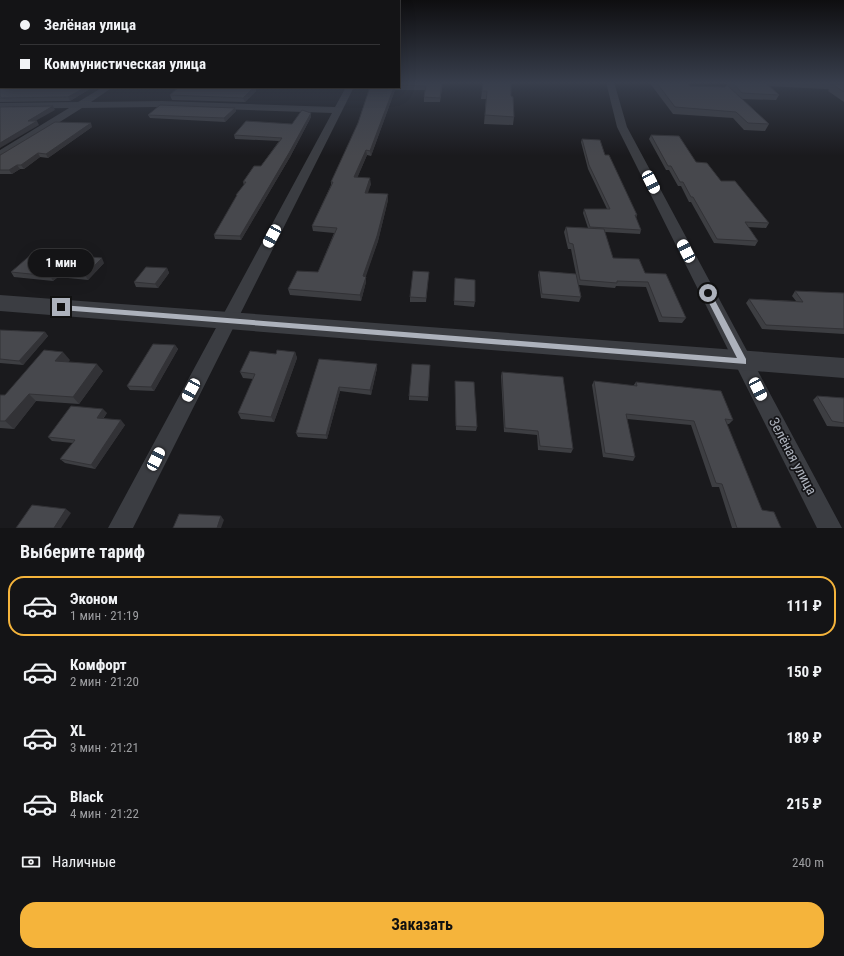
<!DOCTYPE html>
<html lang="ru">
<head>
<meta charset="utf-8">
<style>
  :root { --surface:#141416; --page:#212123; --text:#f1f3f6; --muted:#9d9ea1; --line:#333335; --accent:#f5b43b }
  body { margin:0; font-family:"Roboto Condensed",sans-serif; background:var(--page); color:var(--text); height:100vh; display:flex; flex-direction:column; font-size:15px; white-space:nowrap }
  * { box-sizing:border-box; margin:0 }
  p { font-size:13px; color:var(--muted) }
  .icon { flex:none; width:22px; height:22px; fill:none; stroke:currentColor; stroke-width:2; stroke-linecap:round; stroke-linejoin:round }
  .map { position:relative; height:528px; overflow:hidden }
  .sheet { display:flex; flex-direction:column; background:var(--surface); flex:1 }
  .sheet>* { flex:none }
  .banner { position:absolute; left:0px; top:0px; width:400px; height:88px; box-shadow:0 4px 16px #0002,0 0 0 1px var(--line); display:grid; align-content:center; height:88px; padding:0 20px; background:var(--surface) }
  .end { position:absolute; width:18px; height:18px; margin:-9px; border:5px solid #adb2bc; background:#111; box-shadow:0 0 0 2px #111 }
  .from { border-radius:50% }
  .bubble { position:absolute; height:28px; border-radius:14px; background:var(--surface); box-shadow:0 4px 16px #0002,0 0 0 1px var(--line); font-size:13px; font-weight:700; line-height:28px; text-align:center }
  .car { position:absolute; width:12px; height:24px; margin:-12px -6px; border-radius:5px; box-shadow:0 0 3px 1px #0007; background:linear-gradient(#fff 24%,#345 0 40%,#fff 0 76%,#345 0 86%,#fff 0) }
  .banner b { display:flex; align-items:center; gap:14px; height:38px; font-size:15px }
  .banner b+b { border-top:1px solid var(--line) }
  .banner i { width:10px; height:10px; background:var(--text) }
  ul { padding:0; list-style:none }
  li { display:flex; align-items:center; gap:12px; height:60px; margin:0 8px 6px; padding:0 12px; border:2px solid transparent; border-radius:16px }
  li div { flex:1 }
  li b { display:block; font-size:15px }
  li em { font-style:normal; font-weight:700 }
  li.selected { border-color:var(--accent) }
  li>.icon { width:36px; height:36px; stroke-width:1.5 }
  h2 { padding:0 20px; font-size:18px; line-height:48px }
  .pay { display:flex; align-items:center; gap:10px; height:44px; padding:0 20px; font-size:15px }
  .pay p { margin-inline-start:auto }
  .primary-button { display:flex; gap:8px; margin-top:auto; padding:8px 20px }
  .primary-button a { flex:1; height:46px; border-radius:16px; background:var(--accent); color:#111; font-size:16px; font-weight:700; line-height:46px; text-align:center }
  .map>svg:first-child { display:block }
</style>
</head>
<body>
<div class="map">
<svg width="844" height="528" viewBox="0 0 844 528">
  <rect width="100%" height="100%" fill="#1a1a1d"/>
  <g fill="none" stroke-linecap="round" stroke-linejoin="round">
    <!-- minor -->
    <g fill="#3b3d42" fill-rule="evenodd">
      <polygon points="606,82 614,82 627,127 842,528 817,528 617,127"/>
      <polygon points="745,82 805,82 844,84 844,90 749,85"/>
      <polygon points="103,87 113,87 91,102 162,101 335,107 346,87 354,87 133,528 108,528 332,113 162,107 82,108 4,157 0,158 0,150 69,108 0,109 0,103 78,102"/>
    </g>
    <!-- tertiary -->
    <polygon fill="#3b3d42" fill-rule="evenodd" points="0,295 844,358 844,378 0,311"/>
  </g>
  <!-- wall -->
  <g fill="#3d3e42">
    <polygon points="399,82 443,82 440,102 424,102 424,97 425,90 395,90 371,156 367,155 357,178 371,184 367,193 388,194 388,200 378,241 365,277 366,282 361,301 290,295 288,289 318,272 334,233 313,231 312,226 331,185 331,182 358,123 369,89 368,89 368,87 399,87"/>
    <polygon points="483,82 511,96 514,117 513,125 484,124 486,99 481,99"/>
    <polygon points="649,82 687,82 690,86 725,87 727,85 724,82 765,82 779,95 776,100 742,99 769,124 765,131 744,130 733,118 673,114"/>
    <polygon points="832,84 844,84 844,102 828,91"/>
    <polygon points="48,87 93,87 70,101 0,102 0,89 45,88"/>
    <polygon points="179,87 255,87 256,91 245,102 172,100 170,95"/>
    <polygon points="235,108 236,111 225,122 150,118 148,115"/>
    <polygon points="311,113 311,117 290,157 241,240 215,239 214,235 236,197 236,195 244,185 243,182 261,166 279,141 235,139 234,135 292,124"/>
    <polygon points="92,127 48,158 40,157 24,169 20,169 12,174 0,174 0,155"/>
    <polygon points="651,135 696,162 721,181 769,223 766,228 748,227 758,241 755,246 714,243 691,202 689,202 681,186 678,186 669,170 666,170 649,139"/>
    <polygon points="582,139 605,155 637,215 636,218 641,230 640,234 605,232 613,258 645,273 686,318 682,323 659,322 646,287 616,286 615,288 579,285 581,297 579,302 541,298 538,275 539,271 576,274 571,249 568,249 564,232 566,227 588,228 583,213 584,209 607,209 588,169 581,142"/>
    <polygon points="104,263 88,280 58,277 53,281 14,277 11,272"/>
    <polygon points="167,268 169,273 158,288 136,287 134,282"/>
    <polygon points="429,272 426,302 410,302 410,297"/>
    <polygon points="455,278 475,302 474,307 454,305"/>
    <polygon points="795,291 844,293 844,334 762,329 746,303 749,299 796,301 792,296"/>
    <polygon points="0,330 45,332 48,336 23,365 0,363"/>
    <polygon points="175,345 178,349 154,391 130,390 127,386"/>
    <polygon points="295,352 297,358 274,422 241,419 238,413 253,379 243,378 240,372 276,354"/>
    <polygon points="319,359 377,368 371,395 340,391 327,439 298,437 296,433"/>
    <polygon points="70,360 68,362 103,371 79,404 36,401 14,429 0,428 0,395 5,395"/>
    <polygon points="430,365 428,401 409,400 409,396"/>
    <polygon points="502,372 573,449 571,453 538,450 537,435 504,432 501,376"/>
    <polygon points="455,381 477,427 476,431 456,430"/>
    <polygon points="594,381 633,386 636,382 733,420 729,424 726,424 762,510 781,528 732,528 719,487 712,487 691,425 627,419 635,457 633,461 603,457 592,385"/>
    <polygon points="817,396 844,398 844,427 827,426 813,400"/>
    <polygon points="107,413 103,419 125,425 95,469 65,463 60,459 73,443 52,441 48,437"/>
  </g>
  <!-- shaded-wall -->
  <g fill="#323236">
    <polygon points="86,87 93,87 70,101 68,97"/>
    <polygon points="254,87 255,87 256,91 245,102 243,98"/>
    <polygon points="394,87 395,87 395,90 371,156 370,151"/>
    <polygon points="53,106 55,110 30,124 28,121"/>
    <polygon points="235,108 236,111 225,122 224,118"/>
    <polygon points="311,113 311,117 290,157 241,240 240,236"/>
    <polygon points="37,121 39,125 0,148 0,143"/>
    <polygon points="91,123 92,127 48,158 46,154"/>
    <polygon points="366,150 367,155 355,183 354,177"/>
    <polygon points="38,153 40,157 24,169 21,165"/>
    <polygon points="17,165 20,169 12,174 9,170"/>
    <polygon points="370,178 371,184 366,199 365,193"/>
    <polygon points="388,194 388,200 378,241 364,282 363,276"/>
    <polygon points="102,258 104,263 88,280 85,275"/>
    <polygon points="167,268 169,273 158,288 155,284"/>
    <polygon points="55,272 58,277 53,281 50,276"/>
    <polygon points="366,277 366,282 361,301 360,295"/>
    <polygon points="45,332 48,336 23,365 19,361"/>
    <polygon points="175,345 178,349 154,391 151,387"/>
    <polygon points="63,352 70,360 62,369 55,361"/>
    <polygon points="295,352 297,358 274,422 271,417"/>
    <polygon points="97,364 103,371 79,404 73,397"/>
    <polygon points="377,364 377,368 371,395 370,390"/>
    <polygon points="339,387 340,391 327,439 326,435"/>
    <polygon points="29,394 36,401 14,429 5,421"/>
    <polygon points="103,409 107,413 100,422 97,418"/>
    <polygon points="121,420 125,425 95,469 91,465"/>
    <polygon points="66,509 71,513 61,528 54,528"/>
    <polygon points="221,516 224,520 221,528 217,528"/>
  </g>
  <!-- building -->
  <g fill="#47484d" stroke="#323236">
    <polygon points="399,82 442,82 440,98 424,97 426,86 399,85"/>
    <polygon points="483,82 511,82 511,96 513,97 514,117 485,115 487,91 482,91"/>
    <polygon points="656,82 687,82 690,86 725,87 727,85 769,124 748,123 736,112 675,107"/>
    <polygon points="732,82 765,82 779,95 742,93"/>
    <polygon points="832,84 844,84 844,92"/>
    <polygon points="48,87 86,87 68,97 0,98 0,89 45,88"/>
    <polygon points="179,87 254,87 243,98 170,95"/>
    <polygon points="370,87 394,87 370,151 366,150 354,177 370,178 365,193 388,194 377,236 363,276 366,277 360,295 288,289 297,271 318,272 337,228 312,226 333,182 331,182 358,123"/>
    <polygon points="160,105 235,108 224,118 148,115"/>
    <polygon points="53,106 28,121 37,121 0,143 0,107"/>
    <polygon points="302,110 311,113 289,153 240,236 214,235 237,195 236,195 246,182 243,182 254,166 261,166 282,138 234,135 246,121 292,124"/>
    <polygon points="55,122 91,123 46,154 38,153 21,165 17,165 9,170 0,170 0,155 2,154"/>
    <polygon points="651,135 679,136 696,162 707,163 721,181 735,181 769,223 745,222 758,241 717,239 693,197 691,197 683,182 680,182 671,166 668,166"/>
    <polygon points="582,139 600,140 605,155 609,155 637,215 635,215 641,230 590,227 584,209 610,209 589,165"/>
    <polygon points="566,227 604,229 613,258 639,259 645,273 666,274 686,318 662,317 648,282 617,281 617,283 580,280 573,244 569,243"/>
    <polygon points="34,252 102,258 85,275 55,272 50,276 11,272"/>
    <polygon points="146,267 167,268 155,284 134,282"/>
    <polygon points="413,271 429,272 426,298 410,297"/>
    <polygon points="539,271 576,274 581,297 542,294"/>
    <polygon points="455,278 475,280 475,302 454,301"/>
    <polygon points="795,291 844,293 844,329 766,325 749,299 803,302"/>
    <polygon points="0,330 45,332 19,361 0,359"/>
    <polygon points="153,344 175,345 151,387 127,386"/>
    <polygon points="44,350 63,352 55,361 97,364 73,397 29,394 5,421 0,421 0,395 5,395"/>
    <polygon points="277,350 295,352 271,417 238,413 255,374 240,372 250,351 276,354"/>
    <polygon points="319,359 377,364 370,390 339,387 326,435 296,433"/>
    <polygon points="412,364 430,365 428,397 409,396"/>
    <polygon points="502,372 563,377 573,449 540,446 538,431 505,428"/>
    <polygon points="455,381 474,382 477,427 456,426"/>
    <polygon points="594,381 637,386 636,382 721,391 733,420 725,419 762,510 774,512 781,528 737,528 722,484 716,483 694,421 626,414 635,457 605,453"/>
    <polygon points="817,396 844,398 844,423 832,421"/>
    <polygon points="71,406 103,409 97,418 121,420 91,465 60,459 75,440 48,437"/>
    <polygon points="32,505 66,509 54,528 16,528"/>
    <polygon points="179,514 221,516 217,528 173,528"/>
  </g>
  <!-- sky -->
  <linearGradient id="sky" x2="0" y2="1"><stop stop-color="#0e0e10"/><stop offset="0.53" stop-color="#383e4c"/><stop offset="1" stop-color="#383e4c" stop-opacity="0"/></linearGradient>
  <rect width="844" height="156" fill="url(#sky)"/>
  <!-- route -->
  <polygon fill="#adb2bc" points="708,290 711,293 746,359 746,364 61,310 57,307 61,305 737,358 704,293"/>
  <g text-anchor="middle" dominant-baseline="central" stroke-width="3.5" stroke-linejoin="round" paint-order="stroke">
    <!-- street labels -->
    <g font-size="14" fill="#adb2bc" stroke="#151518">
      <text transform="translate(793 456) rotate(62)">Зелёная улица</text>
    </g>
  </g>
</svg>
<i class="end from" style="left:708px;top:293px"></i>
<i class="end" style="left:61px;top:307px"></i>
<div class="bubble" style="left:28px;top:249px;width:66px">1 мин</div>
<i class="car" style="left:651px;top:182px;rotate:153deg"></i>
<i class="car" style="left:272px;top:236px;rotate:208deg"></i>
<i class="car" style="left:686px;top:251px;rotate:333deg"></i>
<i class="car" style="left:758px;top:389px;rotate:153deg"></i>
<i class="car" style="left:191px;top:390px;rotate:208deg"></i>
<i class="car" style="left:156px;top:459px;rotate:27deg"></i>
<div class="banner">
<b><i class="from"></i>Зелёная улица</b>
<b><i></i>Коммунистическая улица</b>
</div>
</div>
<section class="sheet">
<h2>Выберите тариф</h2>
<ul>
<li class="selected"><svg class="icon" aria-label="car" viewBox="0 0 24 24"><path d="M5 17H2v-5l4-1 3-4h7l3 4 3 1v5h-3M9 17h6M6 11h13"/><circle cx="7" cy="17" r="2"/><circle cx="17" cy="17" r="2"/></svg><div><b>Эконом</b><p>1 мин · 21:19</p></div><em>111 ₽</em></li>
<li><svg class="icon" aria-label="car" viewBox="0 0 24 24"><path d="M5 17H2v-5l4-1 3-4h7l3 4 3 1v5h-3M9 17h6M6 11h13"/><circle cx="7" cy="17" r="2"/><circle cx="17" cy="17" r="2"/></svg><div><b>Комфорт</b><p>2 мин · 21:20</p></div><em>150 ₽</em></li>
<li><svg class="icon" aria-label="car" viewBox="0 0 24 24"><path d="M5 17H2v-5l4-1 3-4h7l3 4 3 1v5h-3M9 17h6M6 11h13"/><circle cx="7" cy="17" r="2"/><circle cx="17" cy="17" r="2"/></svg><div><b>XL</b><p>3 мин · 21:21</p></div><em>189 ₽</em></li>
<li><svg class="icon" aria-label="car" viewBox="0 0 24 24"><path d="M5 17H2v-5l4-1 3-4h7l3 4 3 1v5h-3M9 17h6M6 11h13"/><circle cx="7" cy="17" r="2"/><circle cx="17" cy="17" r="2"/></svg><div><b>Black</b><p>4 мин · 21:22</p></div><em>215 ₽</em></li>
</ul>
<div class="pay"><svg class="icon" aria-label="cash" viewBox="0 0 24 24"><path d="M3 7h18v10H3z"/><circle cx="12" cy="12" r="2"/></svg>Наличные<p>240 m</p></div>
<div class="primary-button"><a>Заказать</a></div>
</section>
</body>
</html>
